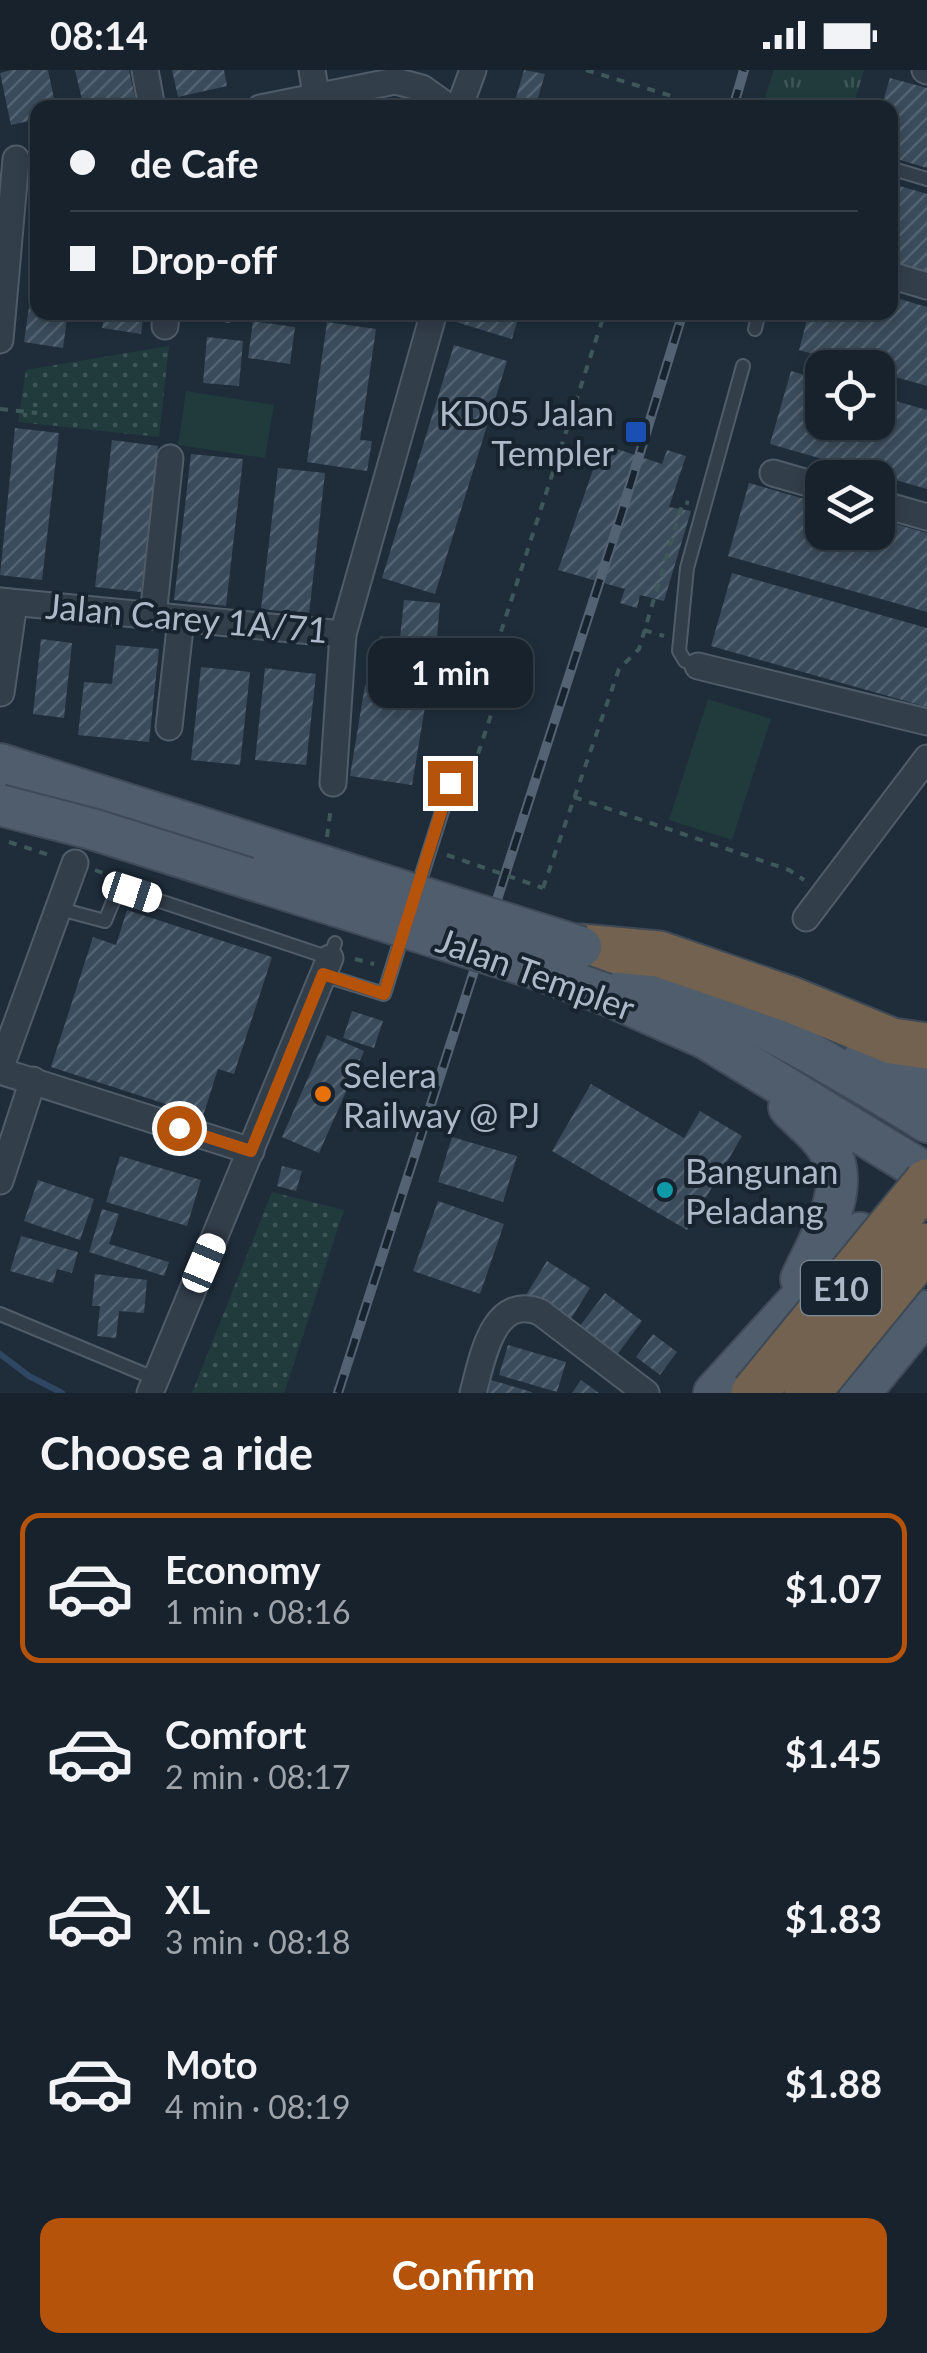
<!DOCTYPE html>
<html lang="en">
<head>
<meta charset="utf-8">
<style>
  :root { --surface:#17222c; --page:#242f38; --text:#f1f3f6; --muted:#9ea4a9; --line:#363f48; --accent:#b45309 }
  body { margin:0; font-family:Lato,sans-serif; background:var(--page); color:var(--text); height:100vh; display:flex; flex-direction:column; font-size:38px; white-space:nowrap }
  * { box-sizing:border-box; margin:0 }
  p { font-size:32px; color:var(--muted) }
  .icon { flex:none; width:55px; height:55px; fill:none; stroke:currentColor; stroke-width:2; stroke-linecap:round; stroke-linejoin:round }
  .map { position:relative; height:1323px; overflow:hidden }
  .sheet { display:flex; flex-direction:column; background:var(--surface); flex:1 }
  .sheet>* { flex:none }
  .guide { position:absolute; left:30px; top:30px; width:868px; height:220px; border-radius:20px; box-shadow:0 5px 15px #0003,0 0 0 2px var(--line); display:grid; align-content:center; height:220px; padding:0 40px; background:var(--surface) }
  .fabs { position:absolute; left:805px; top:280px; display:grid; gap:20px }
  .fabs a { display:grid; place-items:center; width:90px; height:90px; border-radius:20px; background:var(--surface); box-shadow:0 5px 15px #0003,0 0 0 2px var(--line); font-size:50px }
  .end { position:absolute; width:45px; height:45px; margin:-22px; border:12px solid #b45309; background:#fff; box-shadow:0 0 0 5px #fff }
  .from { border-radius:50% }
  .bubble { position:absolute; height:70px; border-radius:20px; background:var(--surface); box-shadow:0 5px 15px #0003,0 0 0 2px var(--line); font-size:32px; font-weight:700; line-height:70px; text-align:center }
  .car { position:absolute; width:30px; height:60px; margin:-30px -15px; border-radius:12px; box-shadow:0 0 8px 2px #0007; background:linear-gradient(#fff 24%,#345 0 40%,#fff 0 76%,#345 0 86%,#fff 0) }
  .guide b { display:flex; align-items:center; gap:35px; height:95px; font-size:38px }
  .guide b+b { border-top:2px solid var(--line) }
  .guide i { width:25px; height:25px; background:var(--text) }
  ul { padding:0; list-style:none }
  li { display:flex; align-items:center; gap:30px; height:150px; margin:0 20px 15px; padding:0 20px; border:5px solid transparent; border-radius:20px }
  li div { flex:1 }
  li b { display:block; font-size:38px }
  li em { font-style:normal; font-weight:700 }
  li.current { border-color:var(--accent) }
  li>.icon { width:90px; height:90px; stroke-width:1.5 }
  h2 { padding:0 40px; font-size:45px; line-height:120px }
  .button { display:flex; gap:20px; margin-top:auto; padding:20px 40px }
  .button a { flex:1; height:115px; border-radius:20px; background:var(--accent); color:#fff; font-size:40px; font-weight:700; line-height:115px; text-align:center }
  .status { display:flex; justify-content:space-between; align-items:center; height:70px; padding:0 50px; background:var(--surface); direction:ltr }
  .status svg { height:28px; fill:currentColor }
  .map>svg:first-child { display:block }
</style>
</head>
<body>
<div class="status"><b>08:14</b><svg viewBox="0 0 49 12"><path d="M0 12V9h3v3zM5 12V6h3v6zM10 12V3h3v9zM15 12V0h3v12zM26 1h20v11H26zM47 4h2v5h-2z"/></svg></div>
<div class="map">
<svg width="927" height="1323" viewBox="0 0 927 1323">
  <defs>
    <pattern id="grass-tufts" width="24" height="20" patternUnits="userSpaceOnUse" patternTransform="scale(2.5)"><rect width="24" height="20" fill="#213b3c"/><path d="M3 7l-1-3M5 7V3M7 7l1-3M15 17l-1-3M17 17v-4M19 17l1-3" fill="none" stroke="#3f5557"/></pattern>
    <pattern id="park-dots" width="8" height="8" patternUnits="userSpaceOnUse" patternTransform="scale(2.5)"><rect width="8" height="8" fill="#213b3c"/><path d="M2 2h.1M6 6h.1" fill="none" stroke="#3f5557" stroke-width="1.8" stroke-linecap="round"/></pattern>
    <pattern id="building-hatch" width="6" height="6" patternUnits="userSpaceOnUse" patternTransform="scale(2.5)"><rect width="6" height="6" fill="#3a4b5b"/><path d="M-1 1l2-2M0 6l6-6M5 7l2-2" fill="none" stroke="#546371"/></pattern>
  </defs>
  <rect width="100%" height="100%" fill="#1f2d3b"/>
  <!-- grass -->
  <polygon fill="url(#grass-tufts)" points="774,0 864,0 853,37 762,37"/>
  <!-- park -->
  <g fill="url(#park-dots)">
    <polygon points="169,276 159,367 18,352 26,300"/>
    <polygon points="272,1122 344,1140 284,1323 192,1323"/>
  </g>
  <!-- garden -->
  <g fill="#213b3c">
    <polygon points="186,321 274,335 265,388 178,375"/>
    <polygon points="708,629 771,649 732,770 669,750"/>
  </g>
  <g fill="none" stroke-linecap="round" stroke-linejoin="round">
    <!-- stream -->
    <polyline stroke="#2f4762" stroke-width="6" points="0,1284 29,1306 62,1323"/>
  </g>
  <!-- building -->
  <g fill="url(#building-hatch)">
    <polygon points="11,0 48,0 56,38 38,38 38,49 11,55 0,3"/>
    <polygon points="75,0 129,0 136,32 111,38 84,38"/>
    <polygon points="172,0 224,0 227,16 178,27"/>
    <polygon points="524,0 545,4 535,38 513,38"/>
    <polygon points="890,8 927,18 927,98 890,87 890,38 881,38"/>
    <polygon points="890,113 927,124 927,203 890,192"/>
    <polygon points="35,194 38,242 68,242 63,278 24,272"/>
    <polygon points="890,226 927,237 927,316 878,302 878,298 862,298 799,280 809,242 890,242"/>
    <polygon points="105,242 144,242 141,264 102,258"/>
    <polygon points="184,242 232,242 230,253 184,247"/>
    <polygon points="455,242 520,242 512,269 453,251"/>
    <polygon points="253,251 295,257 290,294 248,288"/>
    <polygon points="327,252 376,259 360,370 372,371 367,401 307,392"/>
    <polygon points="207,267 243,271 239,316 203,313"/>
    <polygon points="454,275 507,291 435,524 382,508"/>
    <polygon points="791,301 822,310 822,352 878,352 878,326 927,340 927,419 770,374"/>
    <polygon points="15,358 59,363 42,510 0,505"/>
    <polygon points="112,370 158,376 141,522 95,517"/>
    <polygon points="602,374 662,394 667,380 686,386 669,437 691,441 664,531 640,525 637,538 620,533 625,519 558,500"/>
    <polygon points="191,384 243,389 226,536 174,530"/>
    <polygon points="278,398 325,403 309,544 261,539"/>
    <polygon points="749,413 822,434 822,462 878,462 878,449 927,463 927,542 728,486"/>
    <polygon points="732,503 927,558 927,637 711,576"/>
    <polygon points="404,530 440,533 433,612 376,607 380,566 400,568"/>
    <polygon points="41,569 72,573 64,648 33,644"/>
    <polygon points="116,575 159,579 149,672 78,665 84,612 112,614"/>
    <polygon points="201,597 250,602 240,695 191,690"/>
    <polygon points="265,598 316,604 306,695 255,690"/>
    <polygon points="365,615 427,625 412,715 350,706"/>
    <polygon points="127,840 272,887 234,1004 218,999 203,1046 51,997 93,867 116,875"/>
    <polygon points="352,941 383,951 374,978 343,968"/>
    <polygon points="327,965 364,981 319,1083 282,1067"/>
    <polygon points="591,1014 684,1068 700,1041 742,1066 687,1160 552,1081"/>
    <polygon points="452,1067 517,1086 503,1132 438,1112"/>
    <polygon points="120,1086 201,1110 187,1156 106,1132"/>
    <polygon points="282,1096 302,1101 296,1121 277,1116"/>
    <polygon points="38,1110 94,1129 80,1170 24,1151"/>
    <polygon points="438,1131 504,1154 480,1224 413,1201"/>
    <polygon points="102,1139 119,1144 109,1174 169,1192 164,1206 89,1182"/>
    <polygon points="21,1166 78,1182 72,1203 57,1199 53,1213 10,1201"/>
    <polygon points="547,1191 590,1218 569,1252 526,1225"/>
    <polygon points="95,1204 147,1210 144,1243 119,1241 116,1268 97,1266 100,1236 92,1236"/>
    <polygon points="605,1223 642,1251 617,1285 579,1257"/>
    <polygon points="653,1264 677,1282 660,1305 636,1287"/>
    <polygon points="508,1275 566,1292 557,1322 499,1305"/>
    <polygon points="491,1310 532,1322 532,1323 487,1323"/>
    <polygon points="581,1310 599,1323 572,1323"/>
  </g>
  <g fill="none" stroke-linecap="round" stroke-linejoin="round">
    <!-- lane casing -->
    <g stroke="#505c69" stroke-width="16">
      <g id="lane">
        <polyline points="890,98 927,109"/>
        <polyline points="755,259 759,242"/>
        <polyline points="698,596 685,591 679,581 687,498 743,296"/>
        <polyline points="417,820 451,713"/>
        <polyline points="60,839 105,851 114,829 133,822 330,888 335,873"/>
        <polyline points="323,905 384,924 403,863"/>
        <polyline points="0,1244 156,1309"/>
      </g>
    </g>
    <!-- street casing -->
    <g stroke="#505c69" stroke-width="29">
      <g id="street">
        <polyline points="145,0 152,38"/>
        <polyline points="312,0 316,25"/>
        <polyline points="925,0 927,1"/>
        <polyline points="260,38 395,11 422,18 450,38"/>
        <polyline points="459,38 473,0"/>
        <polyline points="890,205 927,216"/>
        <polyline points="165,256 166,242"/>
        <polyline points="0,270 16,89"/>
        <polyline points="773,403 822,417"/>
        <polyline points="878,433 927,447"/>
        <polyline points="0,531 343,564 434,242"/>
        <polyline points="153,546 170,388"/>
        <polyline points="698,596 927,652"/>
        <polyline points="1,623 14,533"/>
        <polyline points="169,657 181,549"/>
        <polyline points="333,713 343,564"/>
        <polyline points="806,848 927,688"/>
        <polyline points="0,999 75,793"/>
        <polyline points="0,1001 251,1081"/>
        <polyline points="0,1111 33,1010"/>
        <polyline points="150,1323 330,888"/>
        <path d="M473 1323C482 1291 492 1223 540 1242L646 1323"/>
      </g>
    </g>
    <!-- primary casing -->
    <g stroke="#3f4a58" stroke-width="44">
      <g id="primary">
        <polyline points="0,694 272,780"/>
        <path d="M627 895C734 936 830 993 927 1052"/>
        <polyline points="605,924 705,968 927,1104"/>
        <polyline points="862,991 927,1014"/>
        <path d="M789 1037C801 1050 818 1062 827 1077 855 1116 817 1173 801 1209"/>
        <path d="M842 1234C869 1248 878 1269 880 1298"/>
        <polyline points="714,1323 860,1163"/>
        <polyline points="860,1323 927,1241"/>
      </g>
    </g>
    <!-- highway casing -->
    <g stroke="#3d4956" stroke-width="49">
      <polyline id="highway" points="581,877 659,884 792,930 892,971 927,976"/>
    </g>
    <!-- path -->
    <g stroke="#3e5859" stroke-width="4" stroke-dasharray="8 8" stroke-linecap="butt">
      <polyline points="586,0 675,27 672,38"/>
      <polyline points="0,339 37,343"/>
      <polyline points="644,560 664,566"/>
      <polyline points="468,714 492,642 484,614 605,242"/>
      <polyline points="574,727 789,800 804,810"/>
      <polyline points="327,767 331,737"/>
      <polyline points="9,772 52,786"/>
      <polyline points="95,800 119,809"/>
      <polyline points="543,818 619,599 639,579 683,432 689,433"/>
      <polyline points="355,889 374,894"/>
    </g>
    <!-- lane -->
    <use href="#lane" stroke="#333e4b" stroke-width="12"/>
    <!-- street -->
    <use href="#street" stroke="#333e4b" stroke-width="25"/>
    <!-- primary -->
    <use href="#primary" stroke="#505d6c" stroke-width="40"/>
    <!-- highway -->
    <use href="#highway" stroke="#72624f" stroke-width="45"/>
    <!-- rail casing -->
    <g stroke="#546373" stroke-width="10">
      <g id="rail">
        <polyline points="733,38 744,0"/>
        <polyline points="338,1323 621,445 683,242"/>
      </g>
    </g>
    <!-- rail -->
    <use href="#rail" stroke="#182330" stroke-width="6" stroke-dasharray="19" stroke-linecap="butt"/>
    <!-- primary-bridge casing -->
    <g stroke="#3f4a58" stroke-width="44" stroke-linecap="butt">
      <g id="primary-bridge">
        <polyline points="0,735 92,759 537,899 605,924"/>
        <polyline points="272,780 581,877"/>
      </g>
    </g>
    <!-- highway-bridge casing -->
    <g stroke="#3d4956" stroke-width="49" stroke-linecap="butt">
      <g id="highway-bridge">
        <polyline points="754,1323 927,1112"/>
        <polyline points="807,1323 927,1176"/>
      </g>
    </g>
    <!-- path-bridge -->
    <polyline stroke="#3e5859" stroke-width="4" stroke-dasharray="8 8" stroke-linecap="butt" points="447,785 543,818"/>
    <!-- primary-bridge -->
    <use href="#primary-bridge" stroke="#505d6c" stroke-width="40"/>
    <!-- highway-bridge -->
    <use href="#highway-bridge" stroke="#72624f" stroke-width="45"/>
  </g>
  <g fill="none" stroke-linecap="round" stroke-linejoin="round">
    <!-- route -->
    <polyline stroke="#b45309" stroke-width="12" points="179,1058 251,1081 323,904 384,924 450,713"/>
  </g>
  <!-- markers -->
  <rect fill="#1a4fb4" stroke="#182330" stroke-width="4" x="624" y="350" width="24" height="24" rx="5"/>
  <circle fill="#e8710a" stroke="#182330" stroke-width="4" cx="323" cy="1024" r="10"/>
  <circle fill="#0f9aa8" stroke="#182330" stroke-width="4" cx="665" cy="1120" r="10"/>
  <g text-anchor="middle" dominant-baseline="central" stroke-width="8" stroke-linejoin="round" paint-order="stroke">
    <!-- shield labels -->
    <rect fill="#182330" stroke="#808c9a" stroke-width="2.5" x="801" y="1191" width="80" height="54" rx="8"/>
    <g font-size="32" font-weight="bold" fill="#adb9c8">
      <text x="841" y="1218">E10</text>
    </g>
    <!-- poi labels -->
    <g font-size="35" fill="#adb9c8" stroke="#182330" text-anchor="start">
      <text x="614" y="342" text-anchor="end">KD05 Jalan<tspan x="614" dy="40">Templer</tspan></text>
      <text x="343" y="1004">Selera<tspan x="343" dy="40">Railway @ PJ</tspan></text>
      <text x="685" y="1100">Bangunan<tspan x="685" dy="40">Peladang</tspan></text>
    </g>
    <!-- street labels -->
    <g font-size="35" fill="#adb9c8" stroke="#182330">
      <text transform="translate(187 547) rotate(5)">Jalan Carey 1A/71</text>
      <text transform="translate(536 903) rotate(20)">Jalan Templer</text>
    </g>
  </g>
</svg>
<div class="fabs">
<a><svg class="icon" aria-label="locate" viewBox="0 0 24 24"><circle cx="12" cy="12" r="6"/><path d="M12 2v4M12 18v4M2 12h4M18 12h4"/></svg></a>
<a><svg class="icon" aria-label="layers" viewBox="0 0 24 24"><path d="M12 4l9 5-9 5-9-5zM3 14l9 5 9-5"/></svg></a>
</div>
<i class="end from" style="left:179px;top:1058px"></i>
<i class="end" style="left:450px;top:713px"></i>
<div class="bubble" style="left:368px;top:568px;width:165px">1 min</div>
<i class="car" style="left:132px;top:822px;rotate:108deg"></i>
<i class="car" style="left:204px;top:1193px;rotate:23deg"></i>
<div class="guide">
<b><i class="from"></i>de Cafe</b>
<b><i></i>Drop-off</b>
</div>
</div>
<section class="sheet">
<h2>Choose a ride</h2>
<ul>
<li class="current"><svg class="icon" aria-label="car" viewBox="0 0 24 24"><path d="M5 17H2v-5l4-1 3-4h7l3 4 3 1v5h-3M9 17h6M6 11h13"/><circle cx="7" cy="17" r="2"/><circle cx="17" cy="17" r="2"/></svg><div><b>Economy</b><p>1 min · 08:16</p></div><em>$1.07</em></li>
<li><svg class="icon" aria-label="car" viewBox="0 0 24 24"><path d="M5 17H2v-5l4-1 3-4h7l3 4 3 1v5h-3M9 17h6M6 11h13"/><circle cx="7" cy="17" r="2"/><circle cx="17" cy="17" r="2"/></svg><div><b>Comfort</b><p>2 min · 08:17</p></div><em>$1.45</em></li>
<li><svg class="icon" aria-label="car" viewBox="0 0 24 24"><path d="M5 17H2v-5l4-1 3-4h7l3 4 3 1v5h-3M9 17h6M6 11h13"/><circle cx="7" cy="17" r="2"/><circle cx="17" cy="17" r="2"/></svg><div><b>XL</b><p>3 min · 08:18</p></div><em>$1.83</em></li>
<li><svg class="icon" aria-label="car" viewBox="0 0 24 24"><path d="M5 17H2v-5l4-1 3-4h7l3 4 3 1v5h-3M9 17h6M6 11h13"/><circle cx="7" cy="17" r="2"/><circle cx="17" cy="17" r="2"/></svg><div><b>Moto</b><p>4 min · 08:19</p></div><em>$1.88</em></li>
</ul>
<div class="button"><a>Confirm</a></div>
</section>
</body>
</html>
